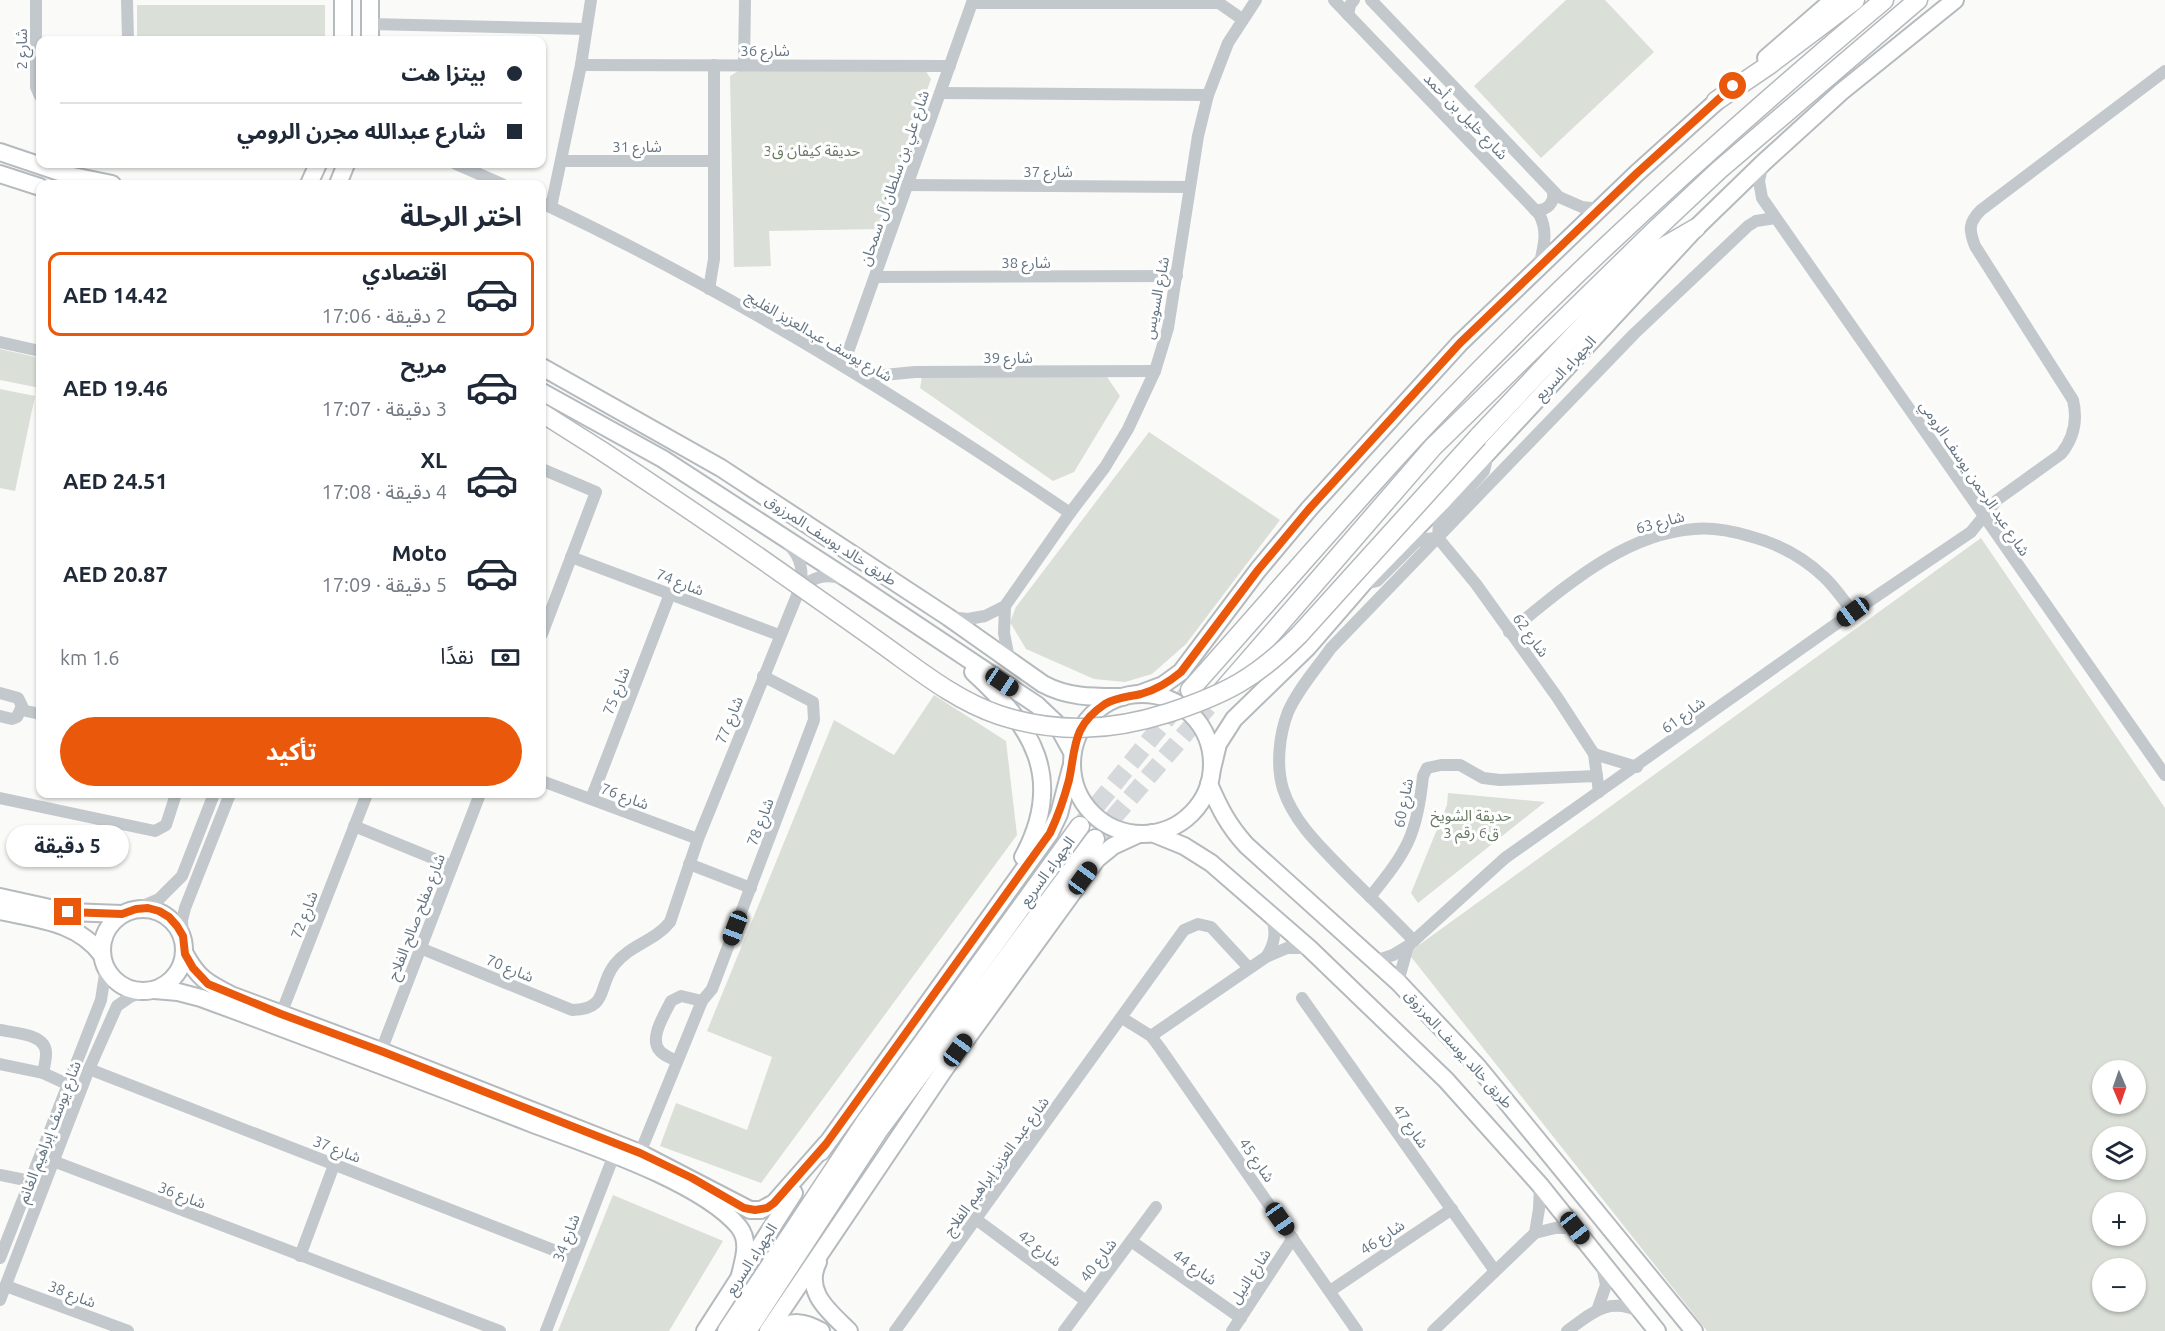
<!DOCTYPE html>
<html lang="ar">
<head>
<meta charset="utf-8">
<style>
  :root { --surface:#fff; --page:#f2f2f3; --text:#1f2937; --muted:#747a83; --line:#e0e1e3; --accent:#ea580c }
  body { margin:0; font-family:Ubuntu,"Noto Sans Arabic",sans-serif; background:var(--page); color:var(--text); direction:rtl; height:100vh; display:flex; flex-direction:column; font-size:22px; white-space:nowrap }
  * { box-sizing:border-box; margin:0 }
  p { font-size:20px; color:var(--muted) }
  .icon { flex:none; width:33px; height:33px; fill:none; stroke:currentColor; stroke-width:2; stroke-linecap:round; stroke-linejoin:round }
  .map { position:relative; flex:1; overflow:hidden; direction:ltr }
  .details { position:absolute; left:36px; top:180px; width:510px; height:618px; display:flex; flex-direction:column; background:var(--surface); border-radius:12px; box-shadow:0 2px 4px #0004; direction:rtl }
  .details>* { flex:none }
  .banner { position:absolute; left:36px; top:36px; width:510px; height:132px; border-radius:12px; box-shadow:0 2px 4px #0004; direction:rtl; display:grid; align-content:center; height:132px; padding:0 24px; background:var(--surface) }
  .needle { width:39px; rotate:178deg }
  .buttons { position:absolute; left:2092px; top:1060px; display:grid; gap:12px }
  .buttons a { display:grid; place-items:center; width:54px; height:54px; border-radius:50%; background:var(--surface); box-shadow:0 2px 4px #0004; font-size:30px }
  .end { position:absolute; width:27px; height:27px; margin:-14px; border:8px solid #ea580c; background:#fff; box-shadow:0 0 0 3px #fff }
  .from { border-radius:50% }
  .bubble { position:absolute; height:42px; border-radius:21px; background:var(--surface); box-shadow:0 2px 4px #0004; font-size:20px; font-weight:700; line-height:42px; text-align:center; direction:rtl }
  .car { position:absolute; width:18px; height:36px; margin:-18px -9px; border-radius:8px; box-shadow:0 0 4px 2px #0007; background:linear-gradient(#222 24%,#8ab4d8 0 40%,#222 0 76%,#8ab4d8 0 86%,#222 0) }
  .banner b { display:flex; align-items:center; gap:21px; height:57px; font-size:22px }
  .banner b+b { border-top:2px solid var(--line) }
  .banner i { width:15px; height:15px; background:var(--text) }
  ul { padding:0; list-style:none }
  li { display:flex; align-items:center; gap:18px; height:84px; margin:0 12px 9px; padding:0 12px; border:3px solid transparent; border-radius:12px }
  li div { flex:1 }
  li b { display:block; font-size:22px }
  li em { font-style:normal; font-weight:700 }
  li.on { border-color:var(--accent) }
  li>.icon { width:54px; height:54px; stroke-width:1.5 }
  h2 { padding:0 24px; font-size:27px; line-height:72px }
  .pay { display:flex; align-items:center; gap:15px; height:66px; padding:0 24px; font-size:22px }
  .pay p { margin-inline-start:auto }
  .button { display:flex; gap:12px; margin-top:auto; padding:12px 24px }
  .button a { flex:1; height:69px; border-radius:36px; background:var(--accent); color:#fff; font-size:24px; font-weight:700; line-height:69px; text-align:center }
  .map>svg:first-child { display:block }
</style>
</head>
<body>
<div class="map">
<svg width="2165" height="1331" viewBox="0 0 2165 1331">
  <rect width="100%" height="100%" fill="#fafaf8"/>
  <!-- green -->
  <g fill="#dadfd7" fill-rule="evenodd">
    <polygon points="1566,0 1605,0 1654,52 1541,158 1474,86"/>
    <rect x="137" y="5" width="188" height="33"/>
    <polygon points="740,70 925,70 931,79 878,229 769,231 771,266 734,267 730,76"/>
    <polygon points="0,349 40,358 40,388 0,380"/>
    <polygon points="1105,374 1120,396 1074,472 1053,481 920,388 922,377"/>
    <polygon points="0,389 35,396 15,491 0,488"/>
    <polygon points="1149,432 1280,520 1186,644 1152,674 1125,682 1094,679 1026,649 1010,622 1016,607"/>
    <path d="M1981 538 2165 808V1331H1707L1408 953ZM2103 1071H2136V1104H2103ZM2103 1137H2136V1170H2103ZM2103 1203H2136V1236H2103ZM2103 1269H2136V1302H2103Z"/>
    <polygon points="934,695 1006,741 1017,835 761,1183 660,1146 676,1103 747,1130 772,1057 707,1031 834,720 894,755"/>
    <polygon points="1448,793 1545,802 1418,903 1411,893 1447,805"/>
    <polygon points="613,1195 723,1241 669,1331 558,1331"/>
  </g>
  <g fill="none" stroke-linecap="round" stroke-linejoin="round">
    <!-- highway-tunnel -->
    <g stroke="#d5d9db" stroke-width="18" stroke-dasharray="18 9" stroke-linecap="butt">
      <polyline points="1080,826 1190,690"/>
      <polyline points="1095,839 1208,707"/>
    </g>
    <!-- major casing -->
    <g stroke="#b5babe" stroke-width="20">
      <g id="major">
        <polyline points="343,0 343,40"/>
        <polyline points="370,40 370,0"/>
        <polyline points="1766,58 1833,0"/>
        <polyline points="0,152 68,175 112,184"/>
        <polyline points="0,174 40,187"/>
        <polyline points="309,184 318,164"/>
        <polyline points="338,184 346,164"/>
        <path d="M542 367 721 468 948 617 1043 684C1069 698 1094 697 1123 697"/>
        <polyline points="542,392 663,459 854,583 1037,705 1056,723 1072,752"/>
        <path d="M973 672C1032 726 1066 778 1023 857"/>
        <polyline points="1139,694 1163,685 1181,672 1258,570 1309,509 1460,343 1637,173 1726,93"/>
        <circle cx="1142" cy="764" r="70"/>
        <polyline points="1212,769 1218,744 1234,719 1308,647 1366,580 1441,503 1696,228 1763,163 1841,92 1955,0"/>
        <path d="M1209 784C1220 809 1228 825 1246 845L1398 982 1478 1067 1694 1331"/>
        <polyline points="1152,833 1184,846 1211,863 1309,948 1446,1080 1540,1185 1657,1331"/>
        <polyline points="0,897 68,912 122,914"/>
        <circle cx="143" cy="950" r="41"/>
        <path d="M0 911C37 919 78 922 102 955"/>
        <path d="M185 954C198 978 207 983 231 995L381 1051 640 1153 750 1210H761L774 1203 826 1144"/>
        <path d="M154 990 178 992 201 998C312 1039 423 1081 533 1124 589 1145 702 1182 739 1227 750 1241 744 1259 740 1275"/>
        <polyline points="821,1152 1050,833 1059,814 1071,768"/>
        <path d="M818 1262C803 1292 830 1312 849 1331"/>
        <polyline points="705,1331 794,1193"/>
        <polyline points="768,1331 944,1070 1097,859 1113,846 1139,834"/>
        <path d="M776 1331C791 1319 805 1322 821 1331"/>
      </g>
    </g>
    <!-- highway casing -->
    <g stroke="#b4b9bd" stroke-width="21">
      <g id="highway">
        <polyline points="1716,101 1769,65 1855,0"/>
        <polyline points="542,413 602,451"/>
        <polyline points="1478,437 1639,266 1663,247 1696,228"/>
        <path d="M1190 690C1266 605 1341 517 1419 433 1564 279 1722 136 1884 0"/>
        <polyline points="1222,691 1433,447 1653,232 1719,170 1918,0"/>
        <polyline points="727,1331 866,1121 1080,826"/>
        <polyline points="747,1331 878,1131 1095,839"/>
      </g>
    </g>
    <!-- minor -->
    <g stroke="#c3c8cc" stroke-width="12">
      <polyline points="36,0 36,87 40,96"/>
      <polyline points="127,0 128,40"/>
      <path d="M1334 0 1539 214C1549 232 1543 248 1539 267"/>
      <polyline points="1371,0 1559,197 1582,207 1599,209"/>
      <polyline points="972,3 1219,3 1242,19"/>
      <polyline points="1348,15 1350,5 1354,0"/>
      <polyline points="370,24 586,29"/>
      <polyline points="581,65 950,66"/>
      <polyline points="744,65 745,0"/>
      <polyline points="940,93 1208,95"/>
      <polyline points="561,161 714,161"/>
      <polyline points="1763,163 1759,181 1762,198 2165,775"/>
      <polyline points="456,164 502,184"/>
      <polyline points="907,185 1189,187"/>
      <path d="M542 203C727 290 901 398 1070 513"/>
      <polyline points="551,207 581,65 591,0"/>
      <path d="M1535 210C1547 211 1555 203 1553 191"/>
      <polyline points="875,277 1177,276"/>
      <polyline points="709,289 714,259 714,65"/>
      <polyline points="0,342 40,351"/>
      <polyline points="843,366 973,0"/>
      <polyline points="863,377 915,372 1155,371"/>
      <polyline points="1483,457 1486,463 1484,471 1439,522 1438,538 1476,584 1557,697 1594,754 1599,792"/>
      <polyline points="542,469 596,492 542,634"/>
      <polyline points="571,557 779,635"/>
      <polyline points="1366,580 1373,582 1377,581 1416,542 1424,539 1438,538"/>
      <path d="M800 588C814 577 825 573 843 579"/>
      <polyline points="1005,606 1004,633 1009,659"/>
      <polyline points="949,617 968,619 985,616 1005,606 1070,513 1105,467 1128,429 1155,371 1168,328 1198,136 1208,95 1228,43 1256,0"/>
      <path d="M1509 632C1563 589 1622 534 1694 529 1712 527 1732 531 1749 536 1776 543 1803 557 1824 577 1835 587 1844 601 1853 612"/>
      <polyline points="0,693 18,698 22,706 17,717 12,719 0,716"/>
      <polyline points="22,710 40,714"/>
      <polyline points="1594,754 1637,767"/>
      <polyline points="542,781 698,839"/>
      <polyline points="0,798 155,831 166,825 176,794"/>
      <polyline points="591,799 670,594"/>
      <polyline points="354,826 452,866"/>
      <polyline points="689,864 751,888"/>
      <path d="M1370 897C1407 851 1417 836 1423 776L1427 768 1441 765H1460L1483 778 1500 780 1597 776"/>
      <polyline points="136,909 159,899 182,876 214,794"/>
      <polyline points="183,937 182,920 185,908 230,794"/>
      <path d="M1414 941C1392 918 1369 896 1346 873 1322 848 1294 823 1283 789 1276 766 1279 735 1288 712 1298 689 1317 668 1331 648L1634 334 1748 226 1756 221 1775 218"/>
      <path d="M420 948 572 1010C610 1009 597 986 615 964 630 945 655 941 670 922L698 839 800 588C804 571 801 558 789 545"/>
      <path d="M1267 956C1275 943 1277 931 1271 916"/>
      <path d="M1375 961 1393 955 1408 946 1505 858 1853 612 1971 532 1997 500 2061 454C2074 438 2078 421 2073 400L1975 246C1969 230 1968 223 1981 210L2165 71"/>
      <polyline points="1398,982 1408,946"/>
      <polyline points="1302,998 1495,1271"/>
      <polyline points="281,1014 367,794"/>
      <polyline points="1122,1018 1151,1036 1160,1048 1357,1331"/>
      <path d="M0 1030C15 1033 47 1034 46 1054 46 1061 44 1067 43 1073"/>
      <polyline points="1151,1036 1266,957 1287,948 1309,948"/>
      <polyline points="381,1051 480,794"/>
      <path d="M677 1061C671 1058 664 1056 660 1051 648 1039 665 1014 671 1001L681 996 702 1001"/>
      <polyline points="0,1064 43,1073 67,1084"/>
      <polyline points="89,1069 574,1258"/>
      <polyline points="640,1153 702,1001 712,989 814,720 813,702 763,676"/>
      <polyline points="53,1161 500,1331"/>
      <polyline points="0,1175 30,1181"/>
      <polyline points="977,1220 1086,1301"/>
      <polyline points="1535,1233 1539,1209 1540,1185"/>
      <polyline points="1131,1241 1241,1318"/>
      <polyline points="300,1256 334,1165"/>
      <polyline points="0,1258 101,1000 106,968"/>
      <polyline points="6,1286 128,1331"/>
      <polyline points="1330,1291 1452,1209"/>
      <polyline points="0,1300 89,1069 117,1006 130,997 146,991"/>
      <polyline points="1598,1308 1606,1285 1602,1266"/>
      <polyline points="546,1331 614,1155"/>
      <polyline points="895,1331 1184,930 1198,924 1211,927 1249,968"/>
      <polyline points="1064,1331 1156,1207"/>
      <polyline points="1232,1331 1293,1238"/>
      <polyline points="1433,1331 1535,1233 1555,1228 1575,1228"/>
      <path d="M1567 1331C1592 1313 1608 1296 1641 1312"/>
    </g>
    <!-- major -->
    <use href="#major" stroke="#fff" stroke-width="16"/>
    <!-- highway -->
    <use href="#highway" stroke="#fff" stroke-width="18"/>
    <!-- highway-bridge casing -->
    <g stroke="#b4b9bd" stroke-width="21" stroke-linecap="butt">
      <path id="highway-bridge" d="M602 451C670 496 738 542 804 589 834 610 864 631 893 652 926 676 960 702 999 715 1057 734 1111 731 1168 713 1226 694 1256 678 1299 635L1478 437"/>
    </g>
    <!-- highway-bridge -->
    <use href="#highway-bridge" stroke="#fff" stroke-width="18"/>
  </g>
  <g fill="none" stroke-linecap="round" stroke-linejoin="round">
    <!-- route -->
    <path stroke="#ea580c" stroke-width="8" d="M68 912 122 914 136 909 148 908 159 911 169 917 177 926 183 936 185 954 193 968 208 984 281 1014 381 1051 640 1153 692 1178 744 1208 755 1210 767 1208 774 1203 826 1144 1050 833C1058 816 1064 799 1069 780 1076 747 1072 726 1105 704 1117 697 1128 697 1141 694 1156 690 1169 682 1181 672L1258 570 1309 509 1460 343 1637 173 1733 86"/>
  </g>
  <g text-anchor="middle" dominant-baseline="central" stroke-width="6" stroke-linejoin="round" paint-order="stroke">
    <!-- street labels -->
    <g font-size="15" fill="#657683" stroke="#fff">
      <text transform="translate(21 49) rotate(-90)">شارع 2</text>
      <text x="765" y="50">شارع 36</text>
      <text transform="translate(1466 116) rotate(46)">شارع خليل بن أحمد</text>
      <text x="637" y="146">شارع 31</text>
      <text x="1048" y="171">شارع 37</text>
      <text transform="translate(894 178) rotate(-71)">شارع علي بن سلطان آل سمحان</text>
      <text x="1026" y="262">شارع 38</text>
      <text transform="translate(1156 298) rotate(-79)">شارع السويس</text>
      <text transform="translate(819 336) rotate(30)">شارع يوسف عبدالعزيز الفليج</text>
      <text x="1008" y="357">39 شارع</text>
      <text transform="translate(1565 368) rotate(-47)">الجهراء السريع</text>
      <text transform="translate(1975 478) rotate(56)">شارع عبد الرحمن يوسف الرومي</text>
      <text transform="translate(1660 522) rotate(-15)">شارع 63</text>
      <text transform="translate(831 540) rotate(33)">طريق خالد يوسف المرزوق</text>
      <text transform="translate(680 582) rotate(21)">شارع 74</text>
      <text transform="translate(1531 635) rotate(54)">شارع 62</text>
      <text transform="translate(616 691) rotate(-69)">شارع 75</text>
      <text transform="translate(1683 715) rotate(-36)">شارع 61</text>
      <text transform="translate(729 720) rotate(-68)">شارع 77</text>
      <text transform="translate(625 796) rotate(20)">شارع 76</text>
      <text transform="translate(1403 803) rotate(-79)">شارع 60</text>
      <text transform="translate(760 822) rotate(-69)">شارع 78</text>
      <text transform="translate(1047 871) rotate(-54)">الجهراء السريع</text>
      <text transform="translate(304 915) rotate(-69)">شارع 72</text>
      <text transform="translate(416 917) rotate(-69)">شارع مفلح صالح الفلاح</text>
      <text transform="translate(510 968) rotate(22)">شارع 70</text>
      <text transform="translate(1459 1049) rotate(48)">طريق خالد يوسف المرزوق</text>
      <text transform="translate(1411 1126) rotate(55)">شارع 47</text>
      <text transform="translate(49 1132) rotate(-69)">شارع يوسف إبراهيم الغانم</text>
      <text transform="translate(337 1149) rotate(21)">شارع 37</text>
      <text transform="translate(1257 1160) rotate(55)">شارع 45</text>
      <text transform="translate(996 1166) rotate(-54)">شارع عبد العزيز إبراهيم الفلاج</text>
      <text transform="translate(182 1195) rotate(21)">شارع 36</text>
      <text transform="translate(1382 1237) rotate(-34)">شارع 46</text>
      <text transform="translate(566 1238) rotate(-69)">شارع 34</text>
      <text transform="translate(1040 1248) rotate(37)">شارع 42</text>
      <text transform="translate(751 1259) rotate(-57)">الجهراء السريع</text>
      <text transform="translate(1098 1260) rotate(-53)">شارع 40</text>
      <text transform="translate(1195 1267) rotate(35)">شارع 44</text>
      <text transform="translate(1250 1276) rotate(-57)">شارع النيل</text>
      <text transform="translate(72 1294) rotate(21)">شارع 38</text>
    </g>
    <!-- park labels -->
    <g font-size="15" fill="#687a64" stroke="#fff">
      <text x="812" y="150">حديقة كيفان ق3</text>
      <text x="1471" y="815">حديقة الشويخ<tspan x="1471" dy="17">ق6 رقم 3</tspan></text>
    </g>
  </g>
</svg>
<div class="buttons">
<a><svg class="needle" viewBox="-14 -14 28 28"><path d="M0-13l5 13h-10z" fill="#e53935"/><path d="M0 13l5-13h-10z" fill="#747a83"/></svg></a>
<a><svg class="icon" aria-label="layers" viewBox="0 0 24 24"><path d="M12 4l9 5-9 5-9-5zM3 14l9 5 9-5"/></svg></a>
<a>+</a>
<a>−</a>
</div>
<i class="end from" style="left:1733px;top:86px"></i>
<i class="end" style="left:68px;top:912px"></i>
<div class="bubble" style="left:6px;top:825px;width:123px">5 دقيقة</div>
<i class="car" style="left:1853px;top:612px;rotate:234deg"></i>
<i class="car" style="left:1002px;top:682px;rotate:124deg"></i>
<i class="car" style="left:1083px;top:878px;rotate:36deg"></i>
<i class="car" style="left:735px;top:928px;rotate:201deg"></i>
<i class="car" style="left:958px;top:1050px;rotate:36deg"></i>
<i class="car" style="left:1280px;top:1219px;rotate:145deg"></i>
<i class="car" style="left:1575px;top:1228px;rotate:142deg"></i>
<div class="banner">
<b><i class="from"></i>بيتزا هت</b>
<b><i></i>شارع عبدالله مجرن الرومي</b>
</div>
<section class="details">
<h2>اختر الرحلة</h2>
<ul>
<li class="on"><svg class="icon" aria-label="car" viewBox="0 0 24 24"><path d="M5 17H2v-5l4-1 3-4h7l3 4 3 1v5h-3M9 17h6M6 11h13"/><circle cx="7" cy="17" r="2"/><circle cx="17" cy="17" r="2"/></svg><div><b>اقتصادي</b><p>2 دقيقة · 17:06</p></div><em>AED 14.42</em></li>
<li><svg class="icon" aria-label="car" viewBox="0 0 24 24"><path d="M5 17H2v-5l4-1 3-4h7l3 4 3 1v5h-3M9 17h6M6 11h13"/><circle cx="7" cy="17" r="2"/><circle cx="17" cy="17" r="2"/></svg><div><b>مريح</b><p>3 دقيقة · 17:07</p></div><em>AED 19.46</em></li>
<li><svg class="icon" aria-label="car" viewBox="0 0 24 24"><path d="M5 17H2v-5l4-1 3-4h7l3 4 3 1v5h-3M9 17h6M6 11h13"/><circle cx="7" cy="17" r="2"/><circle cx="17" cy="17" r="2"/></svg><div><b>XL</b><p>4 دقيقة · 17:08</p></div><em>AED 24.51</em></li>
<li><svg class="icon" aria-label="car" viewBox="0 0 24 24"><path d="M5 17H2v-5l4-1 3-4h7l3 4 3 1v5h-3M9 17h6M6 11h13"/><circle cx="7" cy="17" r="2"/><circle cx="17" cy="17" r="2"/></svg><div><b>Moto</b><p>5 دقيقة · 17:09</p></div><em>AED 20.87</em></li>
</ul>
<div class="pay"><svg class="icon" aria-label="cash" viewBox="0 0 24 24"><path d="M3 7h18v10H3z"/><circle cx="12" cy="12" r="2"/></svg>نقدًا<p>1.6 km</p></div>
<div class="button"><a>تأكيد</a></div>
</section>
</div>
</body>
</html>
